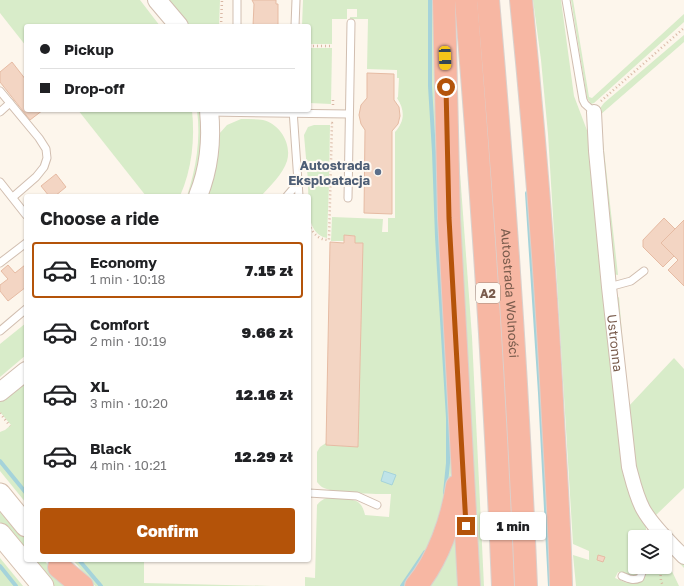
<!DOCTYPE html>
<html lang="en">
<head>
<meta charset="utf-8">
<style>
  :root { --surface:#fff; --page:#f2f2f2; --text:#202124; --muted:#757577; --line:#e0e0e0; --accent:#b45309 }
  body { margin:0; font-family:"Golos Text",sans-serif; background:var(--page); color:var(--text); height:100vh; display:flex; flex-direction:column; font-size:15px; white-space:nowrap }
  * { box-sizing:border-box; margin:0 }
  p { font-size:13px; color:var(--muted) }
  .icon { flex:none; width:22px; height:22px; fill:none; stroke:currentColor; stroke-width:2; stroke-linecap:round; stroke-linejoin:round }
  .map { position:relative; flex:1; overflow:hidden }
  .sheet { position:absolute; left:24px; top:194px; width:287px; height:368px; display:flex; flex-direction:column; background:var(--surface); border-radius:4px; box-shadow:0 1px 3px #0004 }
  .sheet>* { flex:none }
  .hud { position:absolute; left:24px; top:24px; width:287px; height:88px; border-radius:4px; box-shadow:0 1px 3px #0004; display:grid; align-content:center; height:88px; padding:0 16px; background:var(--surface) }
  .tools { position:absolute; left:628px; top:530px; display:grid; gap:8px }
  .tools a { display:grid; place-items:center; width:44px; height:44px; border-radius:4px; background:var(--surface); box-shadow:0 1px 3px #0004; font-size:20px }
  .end { position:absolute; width:18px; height:18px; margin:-9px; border:5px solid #b45309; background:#fff; box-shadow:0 0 0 2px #fff }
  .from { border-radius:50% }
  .bubble { position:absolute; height:28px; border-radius:4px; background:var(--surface); box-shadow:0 1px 3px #0004; font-size:13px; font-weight:800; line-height:28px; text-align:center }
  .car { position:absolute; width:12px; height:24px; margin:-12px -6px; border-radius:5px; box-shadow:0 0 3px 1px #0007; background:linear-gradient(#f5c518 24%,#345 0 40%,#f5c518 0 76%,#345 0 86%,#f5c518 0) }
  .hud b { display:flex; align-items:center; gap:14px; height:38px; font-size:15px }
  .hud b+b { border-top:1px solid var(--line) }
  .hud i { width:10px; height:10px; background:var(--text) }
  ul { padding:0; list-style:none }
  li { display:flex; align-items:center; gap:12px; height:56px; margin:0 8px 6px; padding:0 8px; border:2px solid transparent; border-radius:4px }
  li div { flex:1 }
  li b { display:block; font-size:15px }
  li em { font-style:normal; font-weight:800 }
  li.current { border-color:var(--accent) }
  li>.icon { width:36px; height:36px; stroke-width:1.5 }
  h2 { padding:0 16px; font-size:18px; line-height:48px }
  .primary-button { display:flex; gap:8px; margin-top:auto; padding:8px 16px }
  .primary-button a { flex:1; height:46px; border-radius:4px; background:var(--accent); color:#fff; font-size:16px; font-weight:800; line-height:46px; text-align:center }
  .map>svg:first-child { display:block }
</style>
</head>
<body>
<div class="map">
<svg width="684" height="586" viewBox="0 0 684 586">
  <rect width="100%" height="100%" fill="#fdf6ec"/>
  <!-- green -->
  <g fill="#d8ecc9">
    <polygon points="0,0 140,0 160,26 26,26 26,46 0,13"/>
    <polygon points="166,0 220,0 219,26 186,26"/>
    <path d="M303 0H433L434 93 452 457 450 487 445 513 408 586H305V577L315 578 317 505C319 502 323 499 327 498 333 496 353 499 358 502 362 505 364 510 365 515L389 517 391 494C376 494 337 494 324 488 321 487 319 484 317 482V452L320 447 326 443V445L358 447 363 243H355V236L344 235V241H331L332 217 383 219 382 232H388V218H395V132C405 121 405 110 397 98L398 97 399 78H397V70L367 69 368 19H350V17H357V9H347V19H332V44H309V26H302Z"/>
    <path d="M533 0H561L574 96 588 133 604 282 646 527V537H635V567H640C635 582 630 577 618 572L615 578 627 583H638L643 579 647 567H665V544L684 564V568L672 555 670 567 679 586H576L573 555 589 560V551L573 544 548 134 541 60Z"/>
    <polygon points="571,0 573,0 589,97 592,98 684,14 684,22 594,103 591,104 587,98"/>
    <polygon points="684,35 684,42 600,115 618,275 612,274 598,111 604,103"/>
    <polygon points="309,48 332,48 331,104 309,103"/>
    <path d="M78 110H192C195 139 192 169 180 196H146Z"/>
    <path d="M197 110H201V152L190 196H187C196 169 201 139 197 110Z"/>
    <polygon points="454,117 456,118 472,337 484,586 475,586"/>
    <path d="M241 119C248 119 256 119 263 120 280 124 292 144 287 161 283 174 270 186 261 196H206L219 134 227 125Z"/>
    <polygon points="314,125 330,125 329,181 308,181 304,135 308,127"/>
    <path d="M308 184H329L327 238C305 234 309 202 308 184Z"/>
    <path d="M619 297 628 407 674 358 684 369V488L655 516C630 489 628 424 624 388 621 358 618 329 615 300Z"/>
    <polygon points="26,323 26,355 0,377 0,344"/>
    <polygon points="26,380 26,503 0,471 0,432 5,430 11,425 0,412 0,401"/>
    <polygon points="0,506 26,538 26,554 0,522"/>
    <polygon points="455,524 465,586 423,586"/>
    <polygon points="0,558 23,586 0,586"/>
    <polygon points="31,560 44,560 65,586 52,586"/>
    <polygon points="73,560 144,560 144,583 271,586 95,586"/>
  </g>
  <!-- water -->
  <polygon fill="#bfe3e8" stroke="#a5d3da" points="384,471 396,475 392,485 381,481"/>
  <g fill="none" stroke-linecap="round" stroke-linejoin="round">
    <!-- stream -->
    <g stroke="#a5d3da" stroke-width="4">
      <polyline points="430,0 430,86 434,152 437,237 448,418 448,463 445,493"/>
      <polyline points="527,193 540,393 550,586"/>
      <polyline points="0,461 26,493"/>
      <polyline points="79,560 101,586"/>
      <polyline points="0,566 16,586"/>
      <polyline points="402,586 425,552"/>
    </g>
  </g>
  <!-- building -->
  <g fill="#f3d5c3" stroke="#e6bba3">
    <polygon points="252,0 276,0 276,4 278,4 278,26 253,26 254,4"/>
    <polygon points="12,62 26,80 26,110 43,110 30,120 0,82 0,72"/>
    <polygon points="367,73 394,74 394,100 399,107 400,116 398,124 392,131 392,214 364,213 365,130 361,124 359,115 361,105 367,98"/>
    <polygon points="56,174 66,187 55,196 49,196 41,186"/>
    <polygon points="664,218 675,229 661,243 674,256 663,267 643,247 643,240"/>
    <polygon points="684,220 684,286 668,270 678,260 661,243"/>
    <polygon points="344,235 355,236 355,243 363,243 358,447 326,445 330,242 344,243"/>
    <polygon points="8,265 15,273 25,265 26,287 8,301 0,291 0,285 8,279 1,271"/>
    <polygon points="598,555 605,557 603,562 597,560"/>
  </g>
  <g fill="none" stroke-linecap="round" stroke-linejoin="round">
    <!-- service casing -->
    <g stroke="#d1beb0" stroke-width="9">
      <g id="service">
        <polyline points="566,0 583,100 585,104 594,112"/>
        <polyline points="237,26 237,0"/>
        <polyline points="295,26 296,0"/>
        <polyline points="0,91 39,138 46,149 47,158 44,167 36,177 13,197"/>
        <polyline points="293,110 299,196"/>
        <polyline points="0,112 10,103"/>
        <polyline points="209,112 349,114"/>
        <polyline points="0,182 26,215"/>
        <polyline points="287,196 298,183"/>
        <polyline points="348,198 351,23"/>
        <polyline points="0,263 26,243"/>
        <polyline points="609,287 631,281 644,271"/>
        <polyline points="0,331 26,309"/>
        <polyline points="309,493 357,496 377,505"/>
        <polyline points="649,537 655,525"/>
        <path d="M622 576C629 579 633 581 640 578L644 567"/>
      </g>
    </g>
    <!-- minor casing -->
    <g stroke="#d1beb0" stroke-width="16">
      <g id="minor">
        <path id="s1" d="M594 112 596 151 609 287 629 467C633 482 636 496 643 509 653 527 670 542 684 557"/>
      </g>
    </g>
    <!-- tertiary casing -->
    <g stroke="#d1beb0" stroke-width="20">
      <g id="tertiary">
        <polyline points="157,0 179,26"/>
        <path d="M198 196C209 169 212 139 209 110"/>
        <polyline points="0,392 26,371"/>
      </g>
    </g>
    <!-- secondary casing -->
    <g stroke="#d6c0b0" stroke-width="23">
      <g id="secondary">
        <polyline points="0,494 26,526"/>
        <polyline points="0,534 43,586"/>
      </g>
    </g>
    <!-- motorway casing -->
    <g stroke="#dad1cd" stroke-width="24">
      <g id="motorway">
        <polyline points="444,0 449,218 469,586"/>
        <path d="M466 0C482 195 495 390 503 586"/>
        <path id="s2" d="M488 0C505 195 518 391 526 586"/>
        <path d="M521 0C535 140 546 279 553 420 556 475 560 531 561 586"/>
        <polyline points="59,567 82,586"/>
        <path d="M416 586C438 560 452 519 457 486"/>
      </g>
    </g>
    <!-- path -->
    <g stroke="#d9b8a5" stroke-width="2.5" stroke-dasharray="1 3" stroke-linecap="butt">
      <polyline points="221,26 222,0"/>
      <polyline points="309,46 333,46"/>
      <polyline points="601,101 684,28"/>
      <polyline points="333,105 333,97"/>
      <polyline points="307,182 331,183"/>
      <path d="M309 224C313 234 319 240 329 240L332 123H331"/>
      <polyline points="0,413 10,426"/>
      <polyline points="660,567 661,581 663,586"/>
    </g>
    <!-- service -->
    <use href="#service" stroke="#fff" stroke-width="7"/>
    <!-- minor -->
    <use href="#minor" stroke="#fff" stroke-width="14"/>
    <!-- tertiary -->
    <use href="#tertiary" stroke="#fff" stroke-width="18"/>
    <!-- secondary -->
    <use href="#secondary" stroke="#fff" stroke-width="21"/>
    <!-- motorway -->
    <use href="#motorway" stroke="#f7b7a3" stroke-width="22"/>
  </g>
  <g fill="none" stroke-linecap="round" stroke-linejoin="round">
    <!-- route -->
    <polyline stroke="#b45309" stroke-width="5" points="446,87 449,218 466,526"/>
  </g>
  <!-- markers -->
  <circle fill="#5c6f8a" stroke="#fffaf3" stroke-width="1.5" cx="378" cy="172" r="4"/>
  <g text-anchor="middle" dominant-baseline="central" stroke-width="4" stroke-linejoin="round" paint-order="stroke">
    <!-- shield labels -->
    <rect fill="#fffaf3" stroke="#a28b7f" stroke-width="1" x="476" y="283" width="24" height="20" rx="3"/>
    <g font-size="12" font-weight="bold" fill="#7a5c4d">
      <text x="488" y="293">A2</text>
    </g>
    <!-- service labels -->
    <g font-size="13" font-weight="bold" fill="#4e5e75" stroke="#fffaf3" text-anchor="end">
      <text x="370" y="165">Autostrada<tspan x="370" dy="15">Eksploatacja</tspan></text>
    </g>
    <!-- street labels -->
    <g font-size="13" fill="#7a5c4d" stroke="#fffaf3">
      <text stroke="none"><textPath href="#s2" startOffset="294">Autostrada Wolności</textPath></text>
      <text stroke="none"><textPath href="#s1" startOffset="232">Ustronna</textPath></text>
    </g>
  </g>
</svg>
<div class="tools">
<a><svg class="icon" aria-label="layers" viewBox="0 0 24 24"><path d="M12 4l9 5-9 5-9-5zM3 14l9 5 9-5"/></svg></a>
</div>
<i class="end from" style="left:446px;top:87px"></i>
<i class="end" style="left:466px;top:526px"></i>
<div class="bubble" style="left:480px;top:512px;width:66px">1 min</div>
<i class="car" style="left:445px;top:58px;rotate:178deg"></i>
<div class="hud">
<b><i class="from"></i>Pickup</b>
<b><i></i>Drop-off</b>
</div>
<section class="sheet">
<h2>Choose a ride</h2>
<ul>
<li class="current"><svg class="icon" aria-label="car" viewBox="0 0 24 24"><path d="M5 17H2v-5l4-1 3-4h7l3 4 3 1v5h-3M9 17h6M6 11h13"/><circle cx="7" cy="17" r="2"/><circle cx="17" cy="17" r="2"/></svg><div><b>Economy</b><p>1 min · 10:18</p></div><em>7.15 zł</em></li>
<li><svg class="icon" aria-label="car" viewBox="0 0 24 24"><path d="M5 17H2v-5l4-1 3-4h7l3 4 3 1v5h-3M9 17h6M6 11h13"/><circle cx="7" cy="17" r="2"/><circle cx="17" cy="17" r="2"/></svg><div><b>Comfort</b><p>2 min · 10:19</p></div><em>9.66 zł</em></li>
<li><svg class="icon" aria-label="car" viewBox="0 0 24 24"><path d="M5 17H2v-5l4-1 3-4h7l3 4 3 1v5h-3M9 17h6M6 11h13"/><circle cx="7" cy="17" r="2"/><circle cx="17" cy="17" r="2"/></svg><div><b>XL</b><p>3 min · 10:20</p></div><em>12.16 zł</em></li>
<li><svg class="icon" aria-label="car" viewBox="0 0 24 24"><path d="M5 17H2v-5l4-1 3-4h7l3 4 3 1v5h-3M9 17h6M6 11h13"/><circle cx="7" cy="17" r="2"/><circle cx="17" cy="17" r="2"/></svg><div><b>Black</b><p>4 min · 10:21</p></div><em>12.29 zł</em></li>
</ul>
<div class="primary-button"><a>Confirm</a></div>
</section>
</div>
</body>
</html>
